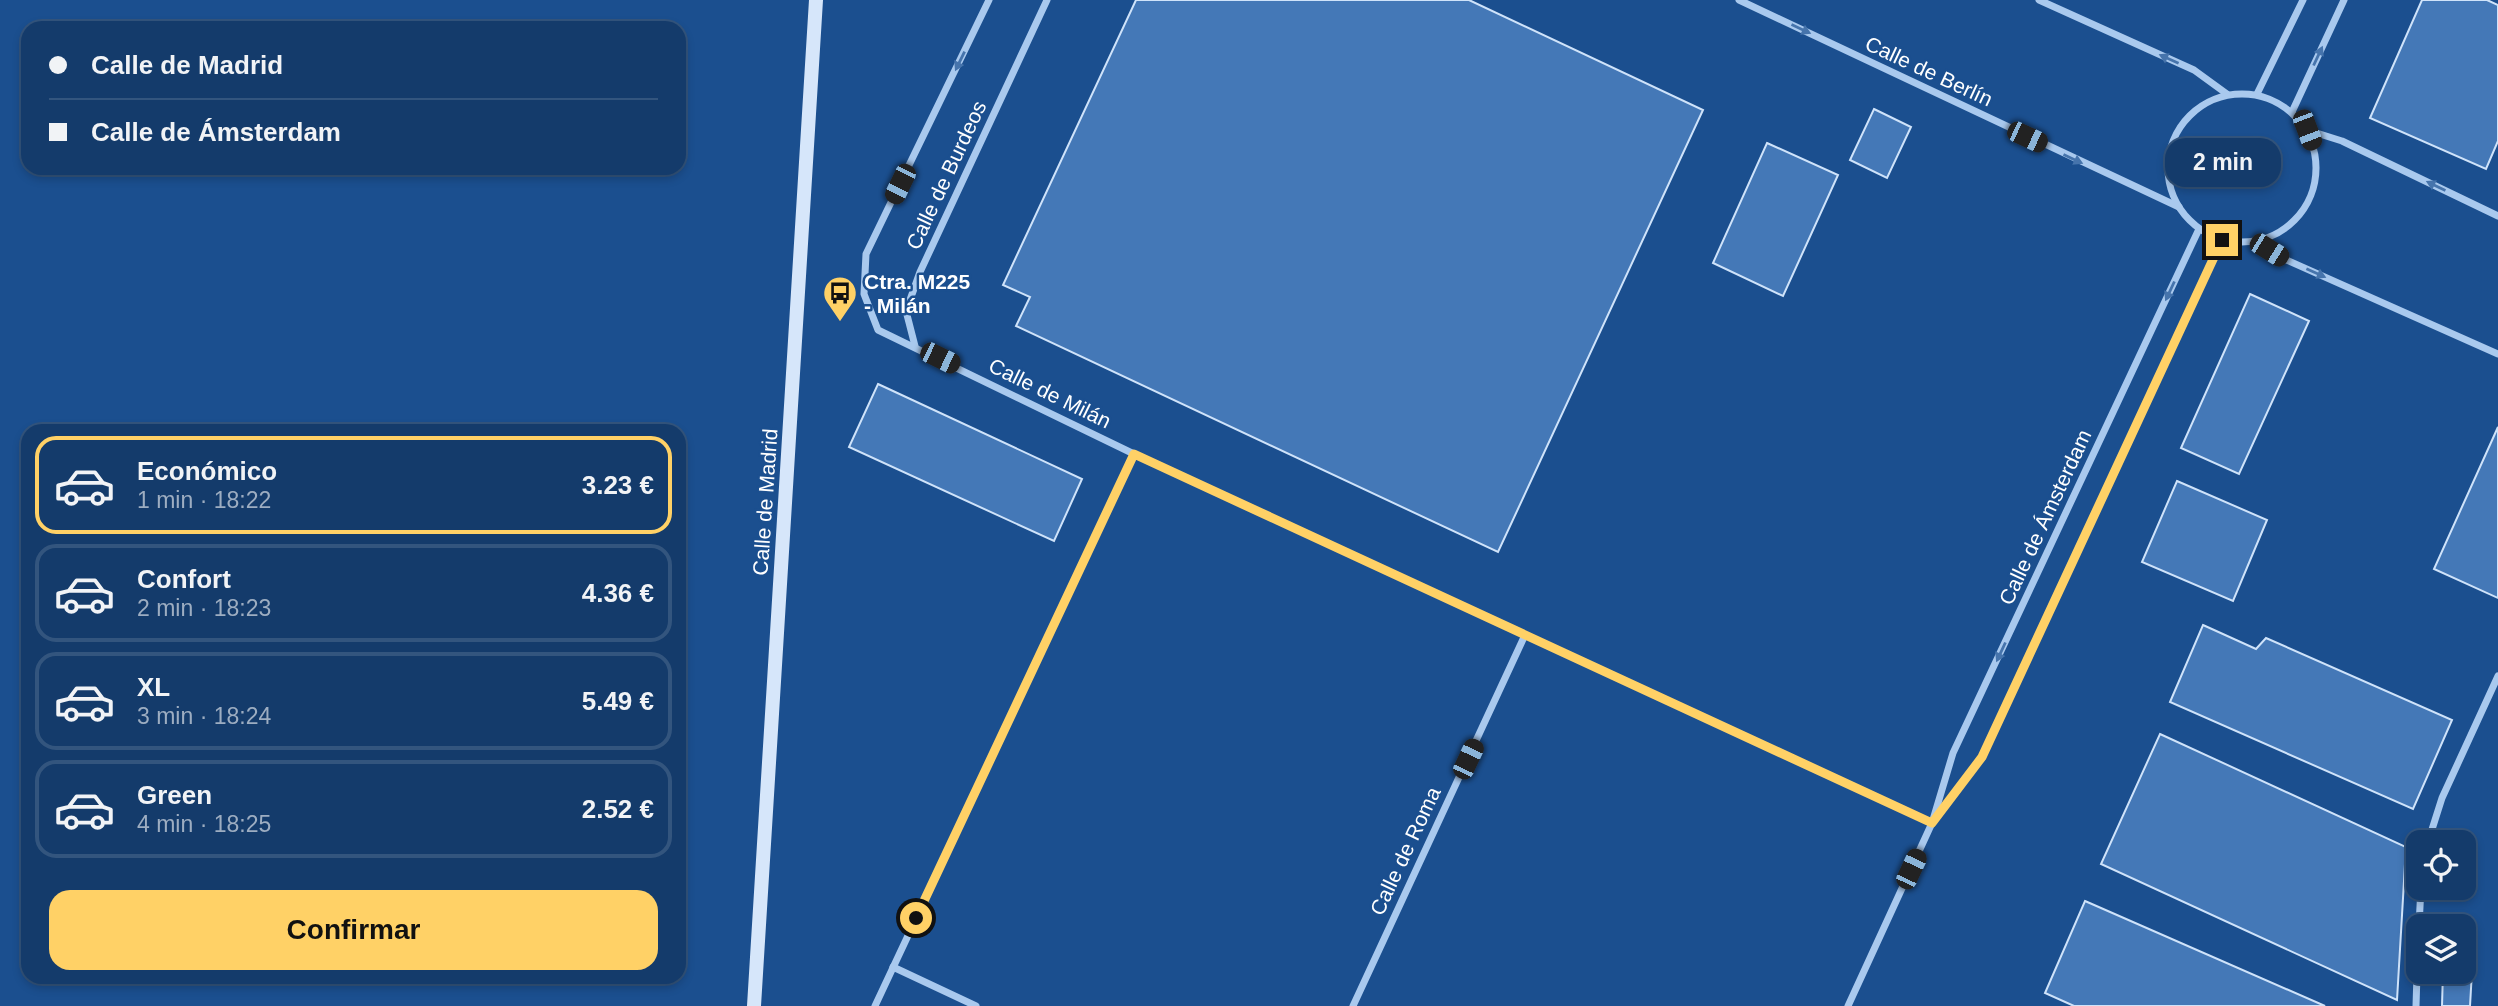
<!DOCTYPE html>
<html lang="es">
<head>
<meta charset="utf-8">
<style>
  :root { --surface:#143b6b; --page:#214673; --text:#f1f3f6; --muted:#9dadc1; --line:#33557e; --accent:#ffd166 }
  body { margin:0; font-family:Helvetica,sans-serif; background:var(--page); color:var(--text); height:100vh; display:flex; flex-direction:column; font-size:26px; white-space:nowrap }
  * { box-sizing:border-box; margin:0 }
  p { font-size:23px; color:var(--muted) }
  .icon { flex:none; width:38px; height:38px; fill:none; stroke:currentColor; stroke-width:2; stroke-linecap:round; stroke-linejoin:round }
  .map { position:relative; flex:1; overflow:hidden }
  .details { position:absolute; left:21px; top:424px; width:665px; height:560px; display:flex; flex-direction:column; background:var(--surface); border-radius:21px; box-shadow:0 4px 10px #0003,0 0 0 2px var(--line) }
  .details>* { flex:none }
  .hud { position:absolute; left:21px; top:21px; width:665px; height:154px; border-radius:21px; box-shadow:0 4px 10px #0003,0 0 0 2px var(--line); display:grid; align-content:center; height:154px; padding:0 28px; background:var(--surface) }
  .tools { position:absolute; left:2406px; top:830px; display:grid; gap:14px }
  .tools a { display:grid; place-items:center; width:70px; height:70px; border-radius:14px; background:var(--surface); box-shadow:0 4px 10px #0003,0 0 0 2px var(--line); font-size:35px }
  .end { position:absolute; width:32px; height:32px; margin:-16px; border:9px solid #ffd166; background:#111; box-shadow:0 0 0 4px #111 }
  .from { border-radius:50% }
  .bubble { position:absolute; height:49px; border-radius:21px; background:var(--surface); box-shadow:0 4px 10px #0003,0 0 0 2px var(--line); font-size:23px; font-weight:700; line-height:49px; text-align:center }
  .car { position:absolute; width:21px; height:42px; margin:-21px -10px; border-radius:9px; box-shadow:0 0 5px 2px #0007; background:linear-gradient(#222 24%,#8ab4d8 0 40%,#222 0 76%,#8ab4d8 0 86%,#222 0) }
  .hud b { display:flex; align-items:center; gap:24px; height:66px; font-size:26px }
  .hud b+b { border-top:2px solid var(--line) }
  .hud i { width:18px; height:18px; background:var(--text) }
  ul { padding:12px 0 0; list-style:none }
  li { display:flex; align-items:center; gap:21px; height:98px; margin:0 14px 10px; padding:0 14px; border:4px solid var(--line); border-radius:21px }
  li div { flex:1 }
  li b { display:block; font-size:26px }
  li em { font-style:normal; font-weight:700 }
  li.active { border-color:var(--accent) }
  li>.icon { width:63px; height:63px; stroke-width:1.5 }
  .cta { display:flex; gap:14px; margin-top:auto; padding:14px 28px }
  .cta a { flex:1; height:80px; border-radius:21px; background:var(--accent); color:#111; font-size:28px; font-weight:700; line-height:80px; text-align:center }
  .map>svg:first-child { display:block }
</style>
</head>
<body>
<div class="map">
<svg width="2498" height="1006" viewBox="0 0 2498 1006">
  <rect width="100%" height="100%" fill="#1b4f8f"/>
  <!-- building -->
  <g fill="#4478b7" stroke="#cfe3fa" stroke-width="2">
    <polygon points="1136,0 1469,0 1703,110 1498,552 1016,326 1030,297 1003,285"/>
    <polygon points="2422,0 2487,0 2498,5 2498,141 2486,169 2370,118"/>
    <polygon points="1874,109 1911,127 1887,178 1850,160"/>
    <polygon points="1767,143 1838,175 1783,296 1713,263"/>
    <polygon points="2250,294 2309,321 2239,474 2181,448"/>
    <polygon points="878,384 1082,479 1054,541 849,447"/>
    <polygon points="2498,427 2498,598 2434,569"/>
    <polygon points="2177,481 2267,520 2233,601 2142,562"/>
    <polygon points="2203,625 2256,649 2266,638 2452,720 2413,809 2170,702"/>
    <polygon points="2160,734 2406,847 2397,1000 2101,864"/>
    <polygon points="2085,901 2325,1006 2074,1006 2045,993"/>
    <polygon points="2443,971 2472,971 2470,1006 2442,1006"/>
  </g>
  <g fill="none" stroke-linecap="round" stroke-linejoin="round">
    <!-- street -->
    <g stroke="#a9c9ee" stroke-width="7">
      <polyline points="989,0 866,254 864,294 878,330 1134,454 1932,823"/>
      <polyline points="1739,0 2179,207"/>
      <polyline points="2039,0 2194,70 2227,94"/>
      <circle cx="2242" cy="168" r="74"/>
      <polyline points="2257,94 2303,0"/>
      <polyline points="2292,112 2344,0"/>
      <polyline points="2307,130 2342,141 2498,216"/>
      <polyline points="2256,242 2282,258 2498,354"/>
      <polyline points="915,346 906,311 920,272 1047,0"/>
      <polyline points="1937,817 1982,757 2222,240"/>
      <polyline points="2428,842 2442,798 2498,676"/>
      <polyline points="2419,926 2421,887"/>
      <polyline points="893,967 976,1006"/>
      <polyline points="875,1006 1134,454"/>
      <polyline points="1353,1006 1525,635"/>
      <polyline points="1848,1006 1932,823 1953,753 2199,229"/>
      <polyline points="2416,1006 2418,942"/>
    </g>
    <!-- secondary -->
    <polyline stroke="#d6e6fa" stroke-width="14" points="754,1006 816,0"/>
  </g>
  <!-- one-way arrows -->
  <defs><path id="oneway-solid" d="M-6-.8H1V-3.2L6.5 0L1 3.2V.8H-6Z" transform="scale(1.75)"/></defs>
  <g fill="#4674ac">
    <use href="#oneway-solid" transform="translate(1801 29) rotate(25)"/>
    <use href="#oneway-solid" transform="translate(2318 56) rotate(-65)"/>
    <use href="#oneway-solid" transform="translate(2169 59) rotate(-156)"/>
    <use href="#oneway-solid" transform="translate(960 61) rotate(116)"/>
    <use href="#oneway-solid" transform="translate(2073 159) rotate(25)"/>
    <use href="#oneway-solid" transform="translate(2436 186) rotate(-154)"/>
    <use href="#oneway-solid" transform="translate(2316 273) rotate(24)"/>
    <use href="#oneway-solid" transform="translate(2170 291) rotate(115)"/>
    <use href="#oneway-solid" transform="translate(2001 652) rotate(115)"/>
  </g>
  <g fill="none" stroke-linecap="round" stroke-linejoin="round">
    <!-- route -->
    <polyline stroke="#ffd166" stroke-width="9" points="916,918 1134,454 1932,823 1982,757 2222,240"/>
  </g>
  <!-- icons -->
  <defs>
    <g id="bus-pin" transform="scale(1.75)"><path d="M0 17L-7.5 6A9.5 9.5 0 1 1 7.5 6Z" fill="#ffd166" stroke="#1b4f8f"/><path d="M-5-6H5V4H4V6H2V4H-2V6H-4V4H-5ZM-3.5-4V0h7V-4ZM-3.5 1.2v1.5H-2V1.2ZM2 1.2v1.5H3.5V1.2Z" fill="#111"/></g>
  </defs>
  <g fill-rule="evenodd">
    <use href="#bus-pin" x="840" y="293"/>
  </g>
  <g text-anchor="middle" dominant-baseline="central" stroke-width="5" stroke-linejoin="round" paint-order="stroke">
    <!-- street labels -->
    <g font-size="21" fill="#fff" stroke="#1b4f8f">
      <text transform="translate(1929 71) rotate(25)">Calle de Berlín</text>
      <text transform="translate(946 175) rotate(-65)">Calle de Burdeos</text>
      <text transform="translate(1050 393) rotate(26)">Calle de Milán</text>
      <text transform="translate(765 502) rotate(-86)">Calle de Madrid</text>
      <text transform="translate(2045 517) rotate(-65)">Calle de Ámsterdam</text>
      <text transform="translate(1405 851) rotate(-65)">Calle de Roma</text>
    </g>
    <!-- poi labels -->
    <g font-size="21" font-weight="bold" fill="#fff" stroke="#1b4f8f" text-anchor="start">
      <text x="864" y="281">Ctra. M225<tspan x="864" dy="24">- Milán</tspan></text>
    </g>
  </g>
</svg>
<div class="tools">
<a><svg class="icon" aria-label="locate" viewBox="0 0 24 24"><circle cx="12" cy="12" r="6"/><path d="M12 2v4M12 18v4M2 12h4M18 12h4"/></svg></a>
<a><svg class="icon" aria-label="layers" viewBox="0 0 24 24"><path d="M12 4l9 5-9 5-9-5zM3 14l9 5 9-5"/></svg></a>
</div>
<i class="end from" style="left:916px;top:918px"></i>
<i class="end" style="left:2222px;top:240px"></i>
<div class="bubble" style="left:2165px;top:138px;width:116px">2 min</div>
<i class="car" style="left:2307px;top:130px;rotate:159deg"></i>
<i class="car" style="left:2027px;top:137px;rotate:115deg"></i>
<i class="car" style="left:900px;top:184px;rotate:206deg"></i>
<i class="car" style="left:2269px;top:250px;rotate:122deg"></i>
<i class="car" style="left:940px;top:358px;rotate:116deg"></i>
<i class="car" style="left:1468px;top:759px;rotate:25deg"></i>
<i class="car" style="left:1911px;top:869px;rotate:25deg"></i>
<div class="hud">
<b><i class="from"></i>Calle de Madrid</b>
<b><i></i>Calle de Ámsterdam</b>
</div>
<section class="details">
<ul>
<li class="active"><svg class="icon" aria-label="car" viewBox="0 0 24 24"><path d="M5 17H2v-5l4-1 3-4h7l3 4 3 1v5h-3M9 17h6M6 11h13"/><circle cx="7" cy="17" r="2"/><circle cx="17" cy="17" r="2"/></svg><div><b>Económico</b><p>1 min · 18:22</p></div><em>3.23 €</em></li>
<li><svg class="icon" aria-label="car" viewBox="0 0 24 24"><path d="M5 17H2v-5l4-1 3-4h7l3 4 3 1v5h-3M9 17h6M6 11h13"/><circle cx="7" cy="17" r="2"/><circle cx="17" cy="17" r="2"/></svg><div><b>Confort</b><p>2 min · 18:23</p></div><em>4.36 €</em></li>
<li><svg class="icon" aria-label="car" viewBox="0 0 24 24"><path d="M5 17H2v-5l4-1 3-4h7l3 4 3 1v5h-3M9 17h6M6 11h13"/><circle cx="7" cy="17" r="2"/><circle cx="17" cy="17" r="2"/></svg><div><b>XL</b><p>3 min · 18:24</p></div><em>5.49 €</em></li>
<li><svg class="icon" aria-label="car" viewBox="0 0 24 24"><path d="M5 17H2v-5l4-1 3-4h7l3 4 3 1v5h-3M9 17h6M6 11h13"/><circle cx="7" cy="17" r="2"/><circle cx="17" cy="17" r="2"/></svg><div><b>Green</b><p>4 min · 18:25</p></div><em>2.52 €</em></li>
</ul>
<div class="cta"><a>Confirmar</a></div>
</section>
</div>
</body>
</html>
